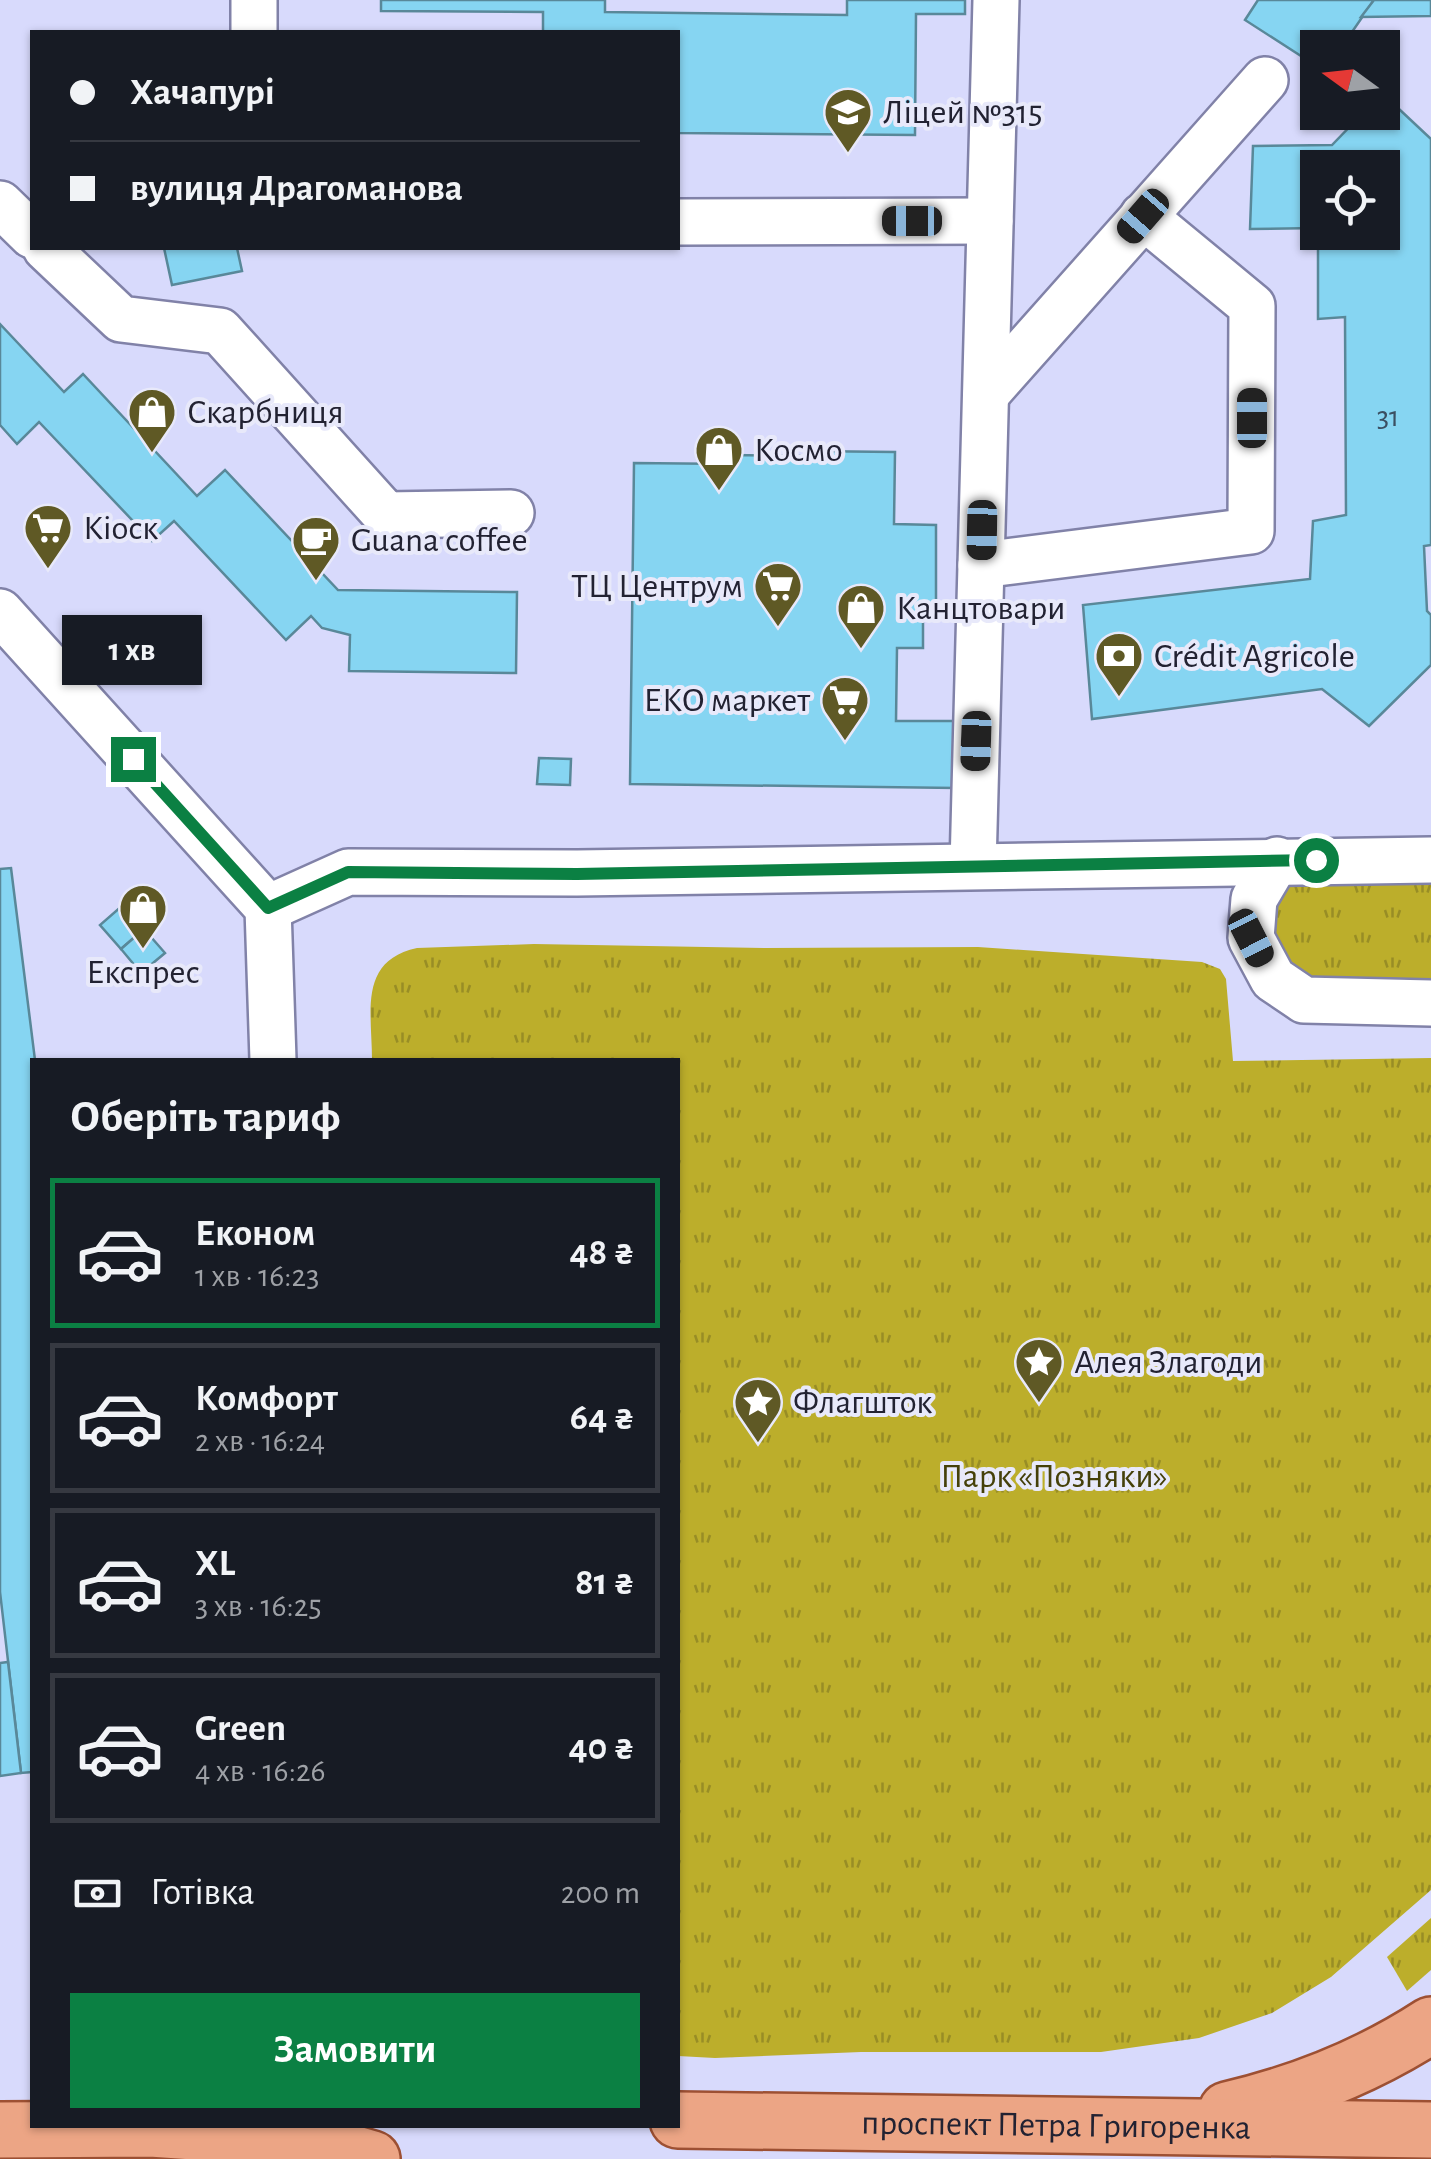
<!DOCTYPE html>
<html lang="uk">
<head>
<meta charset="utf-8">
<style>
  :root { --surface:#171b24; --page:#242831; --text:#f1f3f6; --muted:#9ea1a6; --line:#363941; --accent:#0b8043 }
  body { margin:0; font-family:"Alegreya Sans",sans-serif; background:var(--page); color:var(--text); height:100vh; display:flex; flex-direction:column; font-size:38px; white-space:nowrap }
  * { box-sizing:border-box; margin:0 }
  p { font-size:32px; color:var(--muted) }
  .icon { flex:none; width:55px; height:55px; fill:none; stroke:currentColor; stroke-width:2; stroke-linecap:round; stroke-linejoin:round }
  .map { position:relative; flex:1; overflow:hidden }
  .panel { position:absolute; left:30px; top:1058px; width:650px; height:1070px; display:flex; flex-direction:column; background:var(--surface); border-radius:0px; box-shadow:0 2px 8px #0004 }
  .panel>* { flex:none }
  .guide { position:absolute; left:30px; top:30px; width:650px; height:220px; border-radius:0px; box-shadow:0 2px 8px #0004; display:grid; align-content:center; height:220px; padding:0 40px; background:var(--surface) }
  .needle { width:65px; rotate:285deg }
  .fabs { position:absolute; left:1300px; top:30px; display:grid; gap:20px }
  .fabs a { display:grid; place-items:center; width:100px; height:100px; border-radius:0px; background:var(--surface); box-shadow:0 2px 8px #0004; font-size:50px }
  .end { position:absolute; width:45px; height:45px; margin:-22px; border:12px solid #0b8043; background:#fff; box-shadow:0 0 0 5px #fff }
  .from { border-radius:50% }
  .bubble { position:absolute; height:70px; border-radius:0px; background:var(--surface); box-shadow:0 2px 8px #0004; font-size:32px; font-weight:700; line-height:70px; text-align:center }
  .car { position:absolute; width:30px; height:60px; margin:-30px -15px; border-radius:12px; box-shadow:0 0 8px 2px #0007; background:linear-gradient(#222 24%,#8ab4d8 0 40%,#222 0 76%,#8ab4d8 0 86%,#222 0) }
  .guide b { display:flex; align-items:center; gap:35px; height:95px; font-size:38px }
  .guide b+b { border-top:2px solid var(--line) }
  .guide i { width:25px; height:25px; background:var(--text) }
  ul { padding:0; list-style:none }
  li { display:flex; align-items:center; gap:30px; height:150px; margin:0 20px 15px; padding:0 20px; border:5px solid var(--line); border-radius:0px }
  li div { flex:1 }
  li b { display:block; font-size:38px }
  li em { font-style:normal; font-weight:700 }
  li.active { border-color:var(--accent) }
  li>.icon { width:90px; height:90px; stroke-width:1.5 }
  h2 { padding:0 40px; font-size:45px; line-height:120px }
  .pay { display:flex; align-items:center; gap:25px; height:110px; padding:0 40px; font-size:38px }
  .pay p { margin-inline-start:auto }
  .cta { display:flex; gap:20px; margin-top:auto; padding:20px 40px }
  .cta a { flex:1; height:115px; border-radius:0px; background:var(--accent); color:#fff; font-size:40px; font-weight:700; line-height:115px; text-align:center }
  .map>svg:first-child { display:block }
</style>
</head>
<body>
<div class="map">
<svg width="1431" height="2159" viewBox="0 0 1431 2159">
  <defs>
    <pattern id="grass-tufts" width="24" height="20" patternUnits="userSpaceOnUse" patternTransform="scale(2.5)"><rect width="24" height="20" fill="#bcae2b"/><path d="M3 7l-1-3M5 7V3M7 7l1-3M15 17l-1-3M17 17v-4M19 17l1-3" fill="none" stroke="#988d25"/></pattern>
  </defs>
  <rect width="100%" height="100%" fill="#d8dafc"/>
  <!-- grass -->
  <g fill="url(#grass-tufts)">
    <path d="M1431 873V984C1391 983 1297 993 1275 952 1268 939 1269 913 1267 898L1286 880Z"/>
    <path d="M534 944 767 948 978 947 1202 962 1220 969 1226 979 1233 1061 1431 1058V1890L1331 1977 1272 2013 1199 2038 1101 2052H861L715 2058 678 2056V1060H372C372 1012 358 961 417 948Z"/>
    <polygon points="1431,1918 1431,1970 1407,1991 1387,1957"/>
  </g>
  <!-- building -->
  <g fill="#86d5f2" stroke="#598899" stroke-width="2.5">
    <polygon points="381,0 605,0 605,12 847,15 847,0 965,0 965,14 916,14 915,135 678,133 678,32 543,32 543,12 381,11"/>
    <polygon points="1258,0 1374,0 1341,48 1318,48 1318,67 1245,20"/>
    <polygon points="1374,0 1431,0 1431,16 1361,17"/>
    <polygon points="1383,94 1431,139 1431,545 1424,546 1427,611 1431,615 1431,665 1369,726 1322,689 1092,719 1083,605 1310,579 1313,521 1346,515 1345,317 1318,319 1318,232 1382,232 1382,168 1318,168 1318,228 1250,229 1253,146 1332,145 1364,112 1382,112"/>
    <polygon points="164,248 237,248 242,271 172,285"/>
    <polygon points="0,324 64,392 83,374 197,496 225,470 338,590 517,592 516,673 349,671 350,635 322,628 311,616 286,640 174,521 152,541 39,422 17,444 0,425"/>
    <polygon points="806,451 895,452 894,524 936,525 936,607 923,607 923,648 897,648 896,721 957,721 956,788 630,784 634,463 732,464 733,455 806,456"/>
    <polygon points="539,758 571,759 570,785 537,784"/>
    <polygon points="11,868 35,1060 32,1772 21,1773 0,1592 0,869"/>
    <polygon points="123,905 144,929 121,949 100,925"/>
    <polygon points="144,929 165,953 141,973 121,949"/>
    <polygon points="8,1662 21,1773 0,1776 0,1663"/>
  </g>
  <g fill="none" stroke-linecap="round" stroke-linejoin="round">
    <!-- minor casing -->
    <g stroke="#8182a8" stroke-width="50">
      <g id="minor">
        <polyline points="254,0 254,32"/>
        <polyline points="0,204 32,235"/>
        <polyline points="678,222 990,221"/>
        <polyline points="46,248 121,319 220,331 386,515 511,513"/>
        <polyline points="986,394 1265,80"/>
        <polyline points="981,565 1251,531 1252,306 1143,216"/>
        <polyline points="0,612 268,908 273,1060"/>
        <polyline points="1277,860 1254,899 1251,938 1273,979 1304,1000 1431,1003"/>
        <polyline points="973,866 996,0"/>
        <polyline points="268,908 348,872 577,873 1431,860"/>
      </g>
    </g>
    <!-- major casing -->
    <g stroke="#9d5033" stroke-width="60">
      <g id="major">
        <path d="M1227 2110C1300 2093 1368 2066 1431 2025"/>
        <path id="s1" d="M678 2120 1431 2130"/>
        <polyline points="0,2130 151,2129 307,2140 372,2159"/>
      </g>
    </g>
    <!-- minor -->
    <use href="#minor" stroke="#fff" stroke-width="45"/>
    <!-- major -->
    <use href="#major" stroke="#eca585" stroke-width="55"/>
  </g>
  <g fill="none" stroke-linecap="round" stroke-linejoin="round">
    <!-- route -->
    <polyline stroke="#0b8043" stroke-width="12" points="133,759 268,908 348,872 577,874 1316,860"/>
  </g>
  <!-- icons -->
  <defs>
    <g id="school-pin" transform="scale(2.5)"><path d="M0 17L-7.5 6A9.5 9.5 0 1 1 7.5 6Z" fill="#5f5925" stroke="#e8e9fa"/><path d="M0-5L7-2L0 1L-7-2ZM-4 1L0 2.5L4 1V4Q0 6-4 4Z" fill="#fff"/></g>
    <g id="shop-pin" transform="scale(2.5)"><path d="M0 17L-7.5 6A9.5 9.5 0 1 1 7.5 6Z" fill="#5f5925" stroke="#e8e9fa"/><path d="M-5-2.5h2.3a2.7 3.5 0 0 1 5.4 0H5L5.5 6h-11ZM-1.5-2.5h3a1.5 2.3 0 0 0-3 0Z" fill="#fff"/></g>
    <g id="supermarket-pin" transform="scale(2.5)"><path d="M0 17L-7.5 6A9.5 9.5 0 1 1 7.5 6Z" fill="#5f5925" stroke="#e8e9fa"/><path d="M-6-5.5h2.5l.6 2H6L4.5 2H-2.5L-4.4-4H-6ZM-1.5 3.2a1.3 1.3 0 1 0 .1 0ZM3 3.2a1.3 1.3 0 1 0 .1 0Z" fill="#fff"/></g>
    <g id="cafe-pin" transform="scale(2.5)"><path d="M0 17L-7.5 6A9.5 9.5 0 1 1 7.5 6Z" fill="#5f5925" stroke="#e8e9fa"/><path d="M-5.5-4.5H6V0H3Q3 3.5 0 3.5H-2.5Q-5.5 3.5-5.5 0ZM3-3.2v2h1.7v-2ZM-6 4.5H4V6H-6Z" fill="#fff"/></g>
    <g id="bank-pin" transform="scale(2.5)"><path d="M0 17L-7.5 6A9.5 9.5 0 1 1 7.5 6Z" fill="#5f5925" stroke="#e8e9fa"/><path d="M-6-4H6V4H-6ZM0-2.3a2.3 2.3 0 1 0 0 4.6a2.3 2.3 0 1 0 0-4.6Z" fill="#fff"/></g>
    <g id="sight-pin" transform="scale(2.5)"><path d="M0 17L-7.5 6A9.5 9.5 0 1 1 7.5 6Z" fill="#5f5925" stroke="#e8e9fa"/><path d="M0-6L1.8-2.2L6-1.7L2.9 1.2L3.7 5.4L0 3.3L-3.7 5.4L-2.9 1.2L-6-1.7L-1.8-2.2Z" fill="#fff"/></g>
  </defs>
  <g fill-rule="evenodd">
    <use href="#school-pin" x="848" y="112"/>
    <use href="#shop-pin" x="152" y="412"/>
    <use href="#shop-pin" x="719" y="450"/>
    <use href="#supermarket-pin" x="48" y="528"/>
    <use href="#cafe-pin" x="316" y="540"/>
    <use href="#supermarket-pin" x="778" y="586"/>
    <use href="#shop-pin" x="861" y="608"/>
    <use href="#bank-pin" x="1119" y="656"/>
    <use href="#supermarket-pin" x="845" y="700"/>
    <use href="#shop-pin" x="143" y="908"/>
    <use href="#sight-pin" x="1039" y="1362"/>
    <use href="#sight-pin" x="758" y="1402"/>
  </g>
  <g text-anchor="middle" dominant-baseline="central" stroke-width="8" stroke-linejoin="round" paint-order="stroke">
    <!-- number labels -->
    <g font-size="30" fill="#3b4f62">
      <text x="1388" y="417">31</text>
    </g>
    <!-- poi labels -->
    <g font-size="35" fill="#222232" stroke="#e8e9fa" text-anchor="start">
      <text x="883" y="112">Ліцей №315</text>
      <text x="187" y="412">Скарбниця</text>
      <text x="754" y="450">Космо</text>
      <text x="83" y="528">Кіоск</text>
      <text x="351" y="540">Guana coffee</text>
      <text x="743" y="586" text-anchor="end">ТЦ Центрум</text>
      <text x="896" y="608">Канцтовари</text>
      <text x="1154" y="656">Crédit Agricole</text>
      <text x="810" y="700" text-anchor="end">ЕКО маркет</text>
      <text x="143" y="972" text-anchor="middle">Експрес</text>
      <text x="1074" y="1362">Алея Злагоди</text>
      <text x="793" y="1402">Флагшток</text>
    </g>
    <!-- park labels -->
    <g font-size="35" fill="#454009" stroke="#e8e9fa">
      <text x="1054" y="1476">Парк «Позняки»</text>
    </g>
    <!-- street labels -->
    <g font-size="35" fill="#222232" stroke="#e8e9fa">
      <text stroke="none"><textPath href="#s1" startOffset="378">проспект Петра Григоренка</textPath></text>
    </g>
  </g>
</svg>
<div class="fabs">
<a><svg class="needle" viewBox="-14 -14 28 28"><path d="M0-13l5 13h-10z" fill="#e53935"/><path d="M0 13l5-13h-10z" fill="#9ea1a6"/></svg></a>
<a><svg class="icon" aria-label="locate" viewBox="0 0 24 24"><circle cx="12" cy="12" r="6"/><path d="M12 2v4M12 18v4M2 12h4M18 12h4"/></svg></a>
</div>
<i class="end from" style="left:1316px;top:860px"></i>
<i class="end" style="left:133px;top:759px"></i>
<div class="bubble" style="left:62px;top:615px;width:140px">1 хв</div>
<i class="car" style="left:1143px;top:216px;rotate:221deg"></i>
<i class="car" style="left:912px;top:221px;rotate:270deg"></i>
<i class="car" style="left:1252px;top:418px;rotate:0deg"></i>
<i class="car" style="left:982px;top:530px;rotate:181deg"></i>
<i class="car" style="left:976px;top:741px;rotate:182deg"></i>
<i class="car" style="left:1251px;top:938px;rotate:153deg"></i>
<div class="guide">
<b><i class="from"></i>Хачапурі</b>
<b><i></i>вулиця Драгоманова</b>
</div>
<section class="panel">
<h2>Оберіть тариф</h2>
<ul>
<li class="active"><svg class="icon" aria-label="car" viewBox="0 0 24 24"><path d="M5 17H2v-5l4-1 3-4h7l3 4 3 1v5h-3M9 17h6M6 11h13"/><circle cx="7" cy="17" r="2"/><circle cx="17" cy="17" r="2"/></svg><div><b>Економ</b><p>1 хв · 16:23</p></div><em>48 ₴</em></li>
<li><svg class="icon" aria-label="car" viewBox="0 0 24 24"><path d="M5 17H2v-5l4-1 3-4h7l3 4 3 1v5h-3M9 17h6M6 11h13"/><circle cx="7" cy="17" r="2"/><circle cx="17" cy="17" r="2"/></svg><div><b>Комфорт</b><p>2 хв · 16:24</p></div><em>64 ₴</em></li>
<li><svg class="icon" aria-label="car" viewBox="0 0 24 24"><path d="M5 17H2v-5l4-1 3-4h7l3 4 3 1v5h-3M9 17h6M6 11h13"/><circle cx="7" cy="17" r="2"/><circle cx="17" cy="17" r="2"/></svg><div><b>XL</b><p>3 хв · 16:25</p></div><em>81 ₴</em></li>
<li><svg class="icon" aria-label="car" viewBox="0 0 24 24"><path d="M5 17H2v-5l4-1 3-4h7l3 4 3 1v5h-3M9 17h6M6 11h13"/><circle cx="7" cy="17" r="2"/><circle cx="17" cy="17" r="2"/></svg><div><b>Green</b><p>4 хв · 16:26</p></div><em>40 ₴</em></li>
</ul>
<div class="pay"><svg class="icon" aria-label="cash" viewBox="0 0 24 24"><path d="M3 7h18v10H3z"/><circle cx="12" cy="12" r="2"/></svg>Готівка<p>200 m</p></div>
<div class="cta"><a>Замовити</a></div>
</section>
</div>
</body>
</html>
